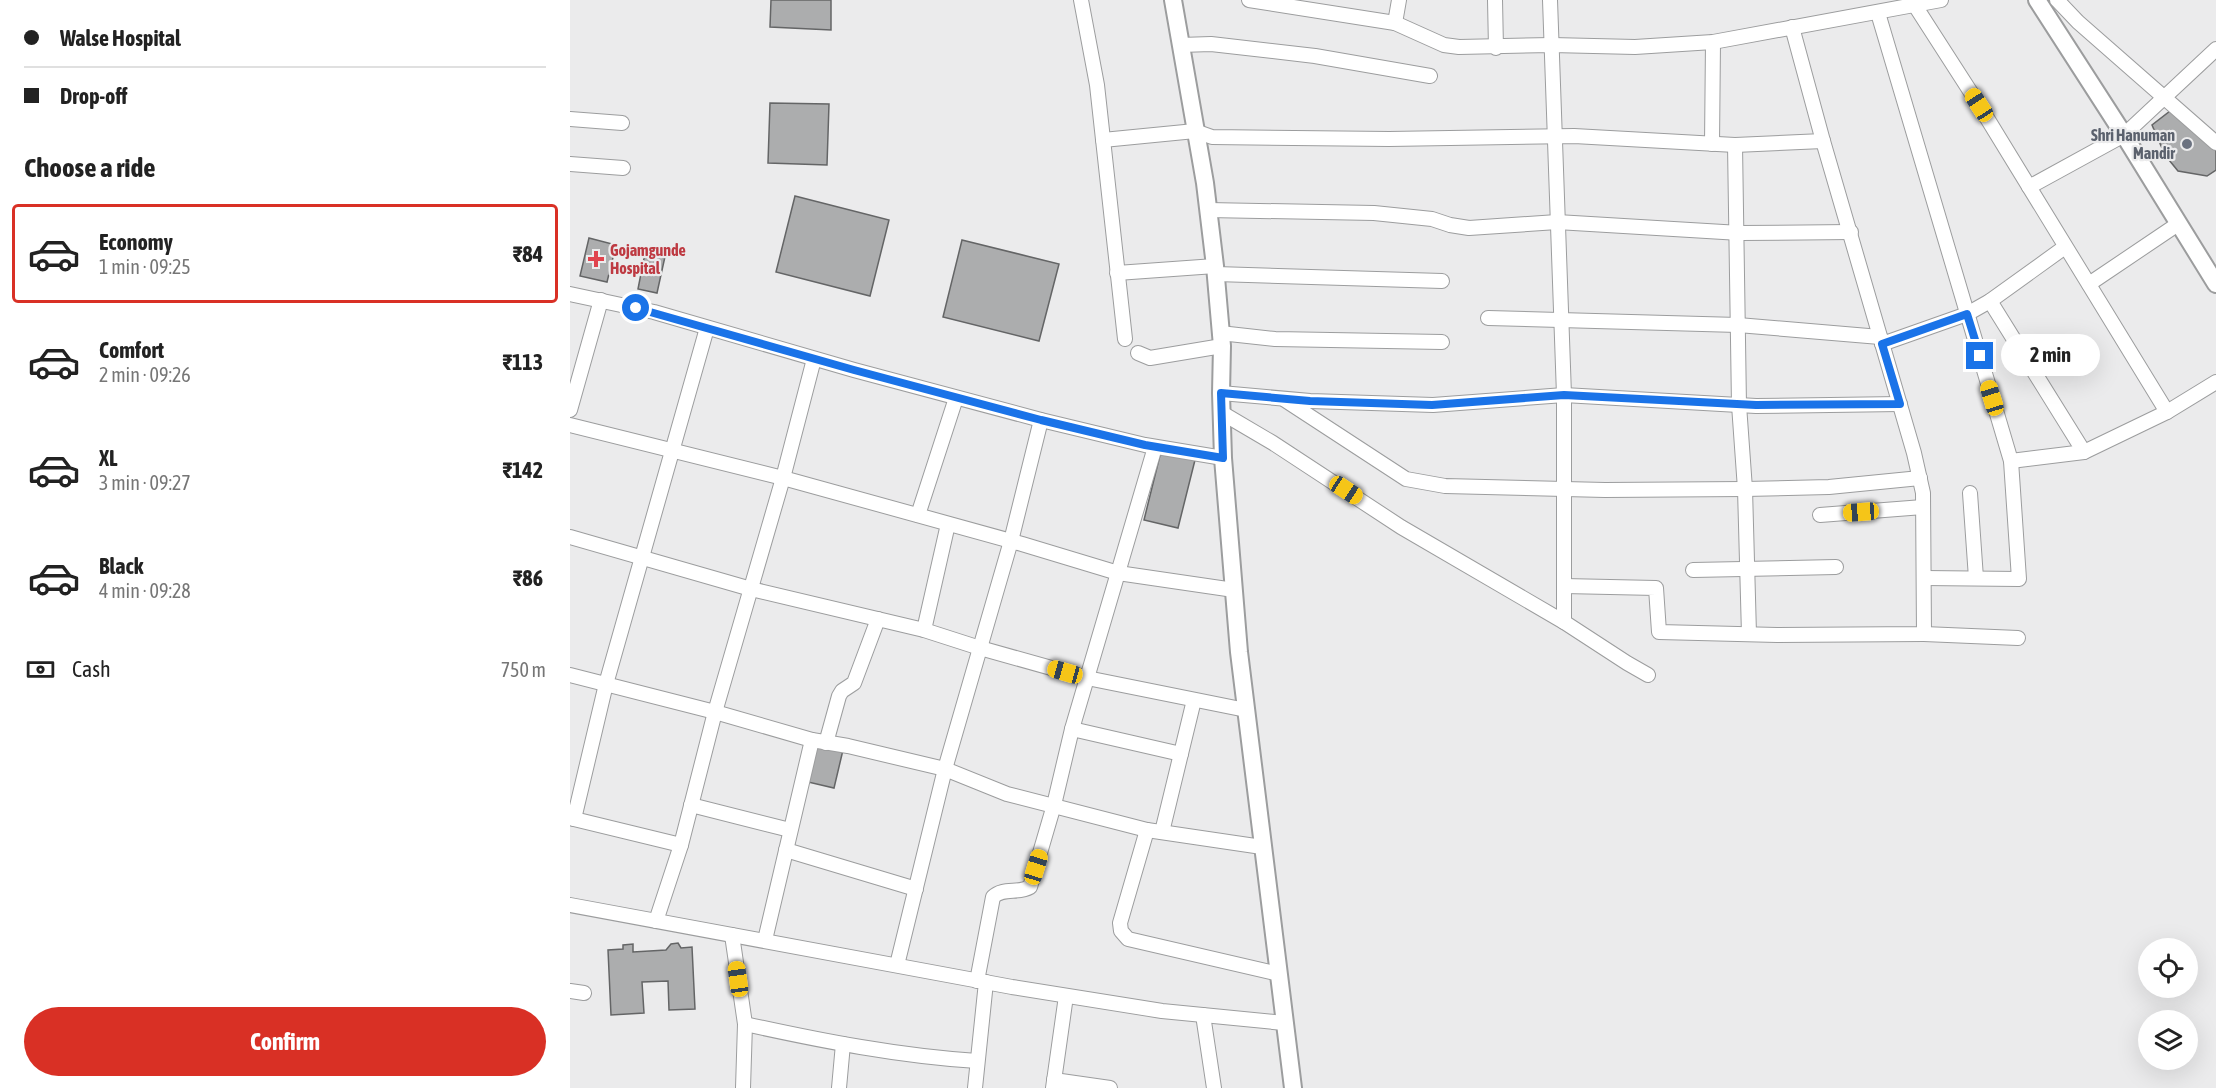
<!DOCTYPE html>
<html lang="en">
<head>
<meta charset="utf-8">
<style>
  :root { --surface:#fff; --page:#f6f6f6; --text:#222; --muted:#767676; --line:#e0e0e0; --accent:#d93025 }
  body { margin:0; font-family:"Asap Condensed",sans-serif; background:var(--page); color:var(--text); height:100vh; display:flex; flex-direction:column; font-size:22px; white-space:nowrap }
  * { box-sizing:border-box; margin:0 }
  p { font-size:20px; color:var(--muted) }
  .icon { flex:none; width:33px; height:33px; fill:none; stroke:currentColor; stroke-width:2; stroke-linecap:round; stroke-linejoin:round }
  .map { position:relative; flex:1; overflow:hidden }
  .drawer { display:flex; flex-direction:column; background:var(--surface); width:570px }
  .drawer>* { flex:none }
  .guide { display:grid; align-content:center; height:132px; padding:0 24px; background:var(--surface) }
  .tools { position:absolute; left:1568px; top:938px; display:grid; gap:12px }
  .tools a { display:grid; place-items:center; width:60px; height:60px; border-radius:50%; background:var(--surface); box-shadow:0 6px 24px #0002; font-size:30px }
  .end { position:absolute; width:27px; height:27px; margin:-14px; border:8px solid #1a73e8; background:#fff; box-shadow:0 0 0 3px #fff }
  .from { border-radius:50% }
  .bubble { position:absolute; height:42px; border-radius:21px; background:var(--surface); box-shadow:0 6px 24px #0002; font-size:20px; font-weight:700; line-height:42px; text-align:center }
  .car { position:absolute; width:18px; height:36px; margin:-18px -9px; border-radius:8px; box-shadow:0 0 4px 2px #0007; background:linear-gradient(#f5c518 24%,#345 0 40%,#f5c518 0 76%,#345 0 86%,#f5c518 0) }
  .guide b { display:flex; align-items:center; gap:21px; height:57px; font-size:22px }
  .guide b+b { border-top:2px solid var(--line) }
  .guide i { width:15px; height:15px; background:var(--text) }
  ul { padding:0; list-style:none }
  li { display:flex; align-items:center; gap:18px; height:99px; margin:0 12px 9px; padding:0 12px; border:3px solid transparent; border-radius:6px }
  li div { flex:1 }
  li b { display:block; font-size:22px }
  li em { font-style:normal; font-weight:700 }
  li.active { border-color:var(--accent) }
  li>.icon { width:54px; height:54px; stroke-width:1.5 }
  h2 { padding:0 24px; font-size:27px; line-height:72px }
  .pay { display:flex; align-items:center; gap:15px; height:66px; padding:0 24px; font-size:22px }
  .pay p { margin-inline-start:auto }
  .primary-button { display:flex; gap:12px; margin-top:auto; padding:12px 24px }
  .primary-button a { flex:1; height:69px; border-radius:36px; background:var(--accent); color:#fff; font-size:24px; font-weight:700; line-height:69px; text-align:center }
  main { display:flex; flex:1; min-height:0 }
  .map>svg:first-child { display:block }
</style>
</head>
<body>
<main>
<section class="drawer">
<div class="guide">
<b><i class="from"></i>Walse Hospital</b>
<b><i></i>Drop-off</b>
</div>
<h2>Choose a ride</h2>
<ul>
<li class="active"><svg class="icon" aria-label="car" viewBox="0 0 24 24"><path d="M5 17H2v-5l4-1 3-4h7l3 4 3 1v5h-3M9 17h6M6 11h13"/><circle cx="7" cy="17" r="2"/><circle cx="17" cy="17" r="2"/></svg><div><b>Economy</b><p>1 min · 09:25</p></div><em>₹84</em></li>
<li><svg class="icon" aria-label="car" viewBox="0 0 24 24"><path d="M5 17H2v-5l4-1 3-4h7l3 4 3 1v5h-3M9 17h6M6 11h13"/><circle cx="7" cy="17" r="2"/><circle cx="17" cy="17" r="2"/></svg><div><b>Comfort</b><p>2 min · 09:26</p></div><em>₹113</em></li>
<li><svg class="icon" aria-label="car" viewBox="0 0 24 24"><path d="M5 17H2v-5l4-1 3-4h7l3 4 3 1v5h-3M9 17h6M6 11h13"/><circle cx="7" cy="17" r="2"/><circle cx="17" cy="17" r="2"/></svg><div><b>XL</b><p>3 min · 09:27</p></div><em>₹142</em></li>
<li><svg class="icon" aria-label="car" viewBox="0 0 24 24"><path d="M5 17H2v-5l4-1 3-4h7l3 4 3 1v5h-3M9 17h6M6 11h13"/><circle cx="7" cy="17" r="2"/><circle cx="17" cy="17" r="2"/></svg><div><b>Black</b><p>4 min · 09:28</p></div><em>₹86</em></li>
</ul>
<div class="pay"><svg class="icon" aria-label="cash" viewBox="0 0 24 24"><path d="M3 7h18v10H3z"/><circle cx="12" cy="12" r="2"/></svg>Cash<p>750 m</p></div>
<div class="primary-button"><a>Confirm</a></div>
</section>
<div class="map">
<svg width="1646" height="1088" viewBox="0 0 1646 1088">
  <rect width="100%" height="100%" fill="#ebebec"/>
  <!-- building -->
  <g fill="#acadae" stroke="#646566" stroke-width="1.5">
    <polygon points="201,0 261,0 261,30 200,27"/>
    <polygon points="200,103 259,104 257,165 198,163"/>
    <polygon points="1604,108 1646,146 1646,170 1637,176 1608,171 1595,155 1582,125"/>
    <polygon points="225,196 319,220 300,296 206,272"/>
    <polygon points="19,238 46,245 37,282 10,276"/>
    <polygon points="392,240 489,264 469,341 373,317"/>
    <polygon points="76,248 96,252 87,293 68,289"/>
    <polygon points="591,451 625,460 608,528 574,520"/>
    <polygon points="247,744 273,750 264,788 238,782"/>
    <polygon points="108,943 111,948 122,947 125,1009 99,1010 98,981 72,982 74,1013 41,1015 38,950 53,949 53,945 63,944 63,952 96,950 101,944"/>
  </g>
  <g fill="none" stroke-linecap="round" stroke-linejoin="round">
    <!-- minor casing -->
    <g stroke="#9c9d9e" stroke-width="16">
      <g id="minor">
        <polyline points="511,0 527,85 555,339"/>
        <polyline points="679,0 825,23 829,0"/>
        <polyline points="925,0 926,48"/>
        <polyline points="980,0 994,395 994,622"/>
        <polyline points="1487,0 1508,22 1646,143"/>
        <polyline points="1344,4 1409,105 1597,412"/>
        <polyline points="1308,13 1441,461 1449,579 1354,578"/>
        <polyline points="825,23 874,45 889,47 982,45 1065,47 1143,42 1371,0"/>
        <polyline points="611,45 641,44 745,56 860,76"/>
        <polyline points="0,119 52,123"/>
        <polyline points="533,140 625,131 642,137 819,139 1004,136 1165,145 1253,141"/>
        <polyline points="1142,144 1143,42"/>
        <polyline points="1165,145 1169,405 1175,489 1179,634"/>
        <polyline points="0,164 53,168"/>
        <polyline points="1459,187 1554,135 1646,49"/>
        <polyline points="638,210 804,213 862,219 880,225 899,228 987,222 1170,233 1281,232"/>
        <polyline points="547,273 645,266"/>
        <polyline points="646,274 872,281"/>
        <polyline points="1519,284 1608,224"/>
        <polyline points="0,294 84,312 284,370 471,420 575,445 653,458"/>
        <polyline points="1420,301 1514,452"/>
        <polyline points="918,318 1168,325 1310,337"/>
        <polyline points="650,333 705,339 872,342"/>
        <polyline points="1312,344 1397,314 1420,301 1495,247"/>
        <polyline points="568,353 580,358 652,346"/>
        <polyline points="651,393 740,401 863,405 994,395 1186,406 1330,404"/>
        <polyline points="715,400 836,479 875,486 1035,490 1175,489 1259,487 1350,478"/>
        <polyline points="0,410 31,300"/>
        <polyline points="652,413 703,443 831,527 994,622 1057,663 1078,675"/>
        <polyline points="0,425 213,478 452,544 548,573 664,590"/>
        <polyline points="1441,461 1514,452 1597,412 1646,382"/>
        <polyline points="1400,493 1406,578"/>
        <polyline points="348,515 386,398"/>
        <polyline points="1250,515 1353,507"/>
        <polyline points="0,537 181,589 354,630 410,648 517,678 676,710"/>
        <polyline points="1123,570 1266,567"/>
        <polyline points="994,586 1086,588 1089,632 1207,635 1354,634 1353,493 1344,453 1253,141 1222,27"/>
        <polyline points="354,630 378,524"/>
        <polyline points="1354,634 1448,638"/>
        <polyline points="0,675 145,712 242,740 278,746 375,769 437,794 577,830 692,847"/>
        <polyline points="502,729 611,754"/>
        <polyline points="256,743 269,696 272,691 284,683 308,619"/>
        <polyline points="121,805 220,830"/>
        <polyline points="0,818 111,845"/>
        <polyline points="4,819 36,684 137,328"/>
        <polyline points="577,830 550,923 551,931 558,939 709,974"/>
        <polyline points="592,832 624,700"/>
        <polyline points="216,850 346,889"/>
        <polyline points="0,905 442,987 592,1011 714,1023"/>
        <polyline points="86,921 111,845 145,712 213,478 244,359"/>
        <polyline points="162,935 175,1024 173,1088"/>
        <polyline points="195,940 242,740"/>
        <polyline points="327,965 375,769 441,541 471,420"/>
        <path d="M407 981 423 897C433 887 448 894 460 887L484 805 502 729 585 447"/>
        <polyline points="0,991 14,993"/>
        <polyline points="633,1015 644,1088"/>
        <path d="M175 1024C252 1041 329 1056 407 1061"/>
        <polyline points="484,1080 540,1088"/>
        <polyline points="269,1088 273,1044"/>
        <polyline points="405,1088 416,982"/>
        <polyline points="483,1088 496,996"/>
      </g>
    </g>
    <!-- tertiary casing -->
    <g stroke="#9c9d9e" stroke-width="20">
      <g id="tertiary">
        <polyline points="603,0 635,183 645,266 652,346 651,393 653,458 669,652 723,1088"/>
        <polyline points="1467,0 1554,135 1646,284"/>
      </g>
    </g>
    <!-- minor -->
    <use href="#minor" stroke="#fff" stroke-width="14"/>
    <!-- tertiary -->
    <use href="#tertiary" stroke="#fff" stroke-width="16"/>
  </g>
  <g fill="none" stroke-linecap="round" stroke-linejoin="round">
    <!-- route -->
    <polyline stroke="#1a73e8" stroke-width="8" points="66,308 284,370 471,420 575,445 653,458 651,393 740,401 862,405 994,395 1186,405 1330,404 1312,344 1397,314 1410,356"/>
  </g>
  <!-- markers -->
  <circle fill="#6b7280" stroke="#ebebec" stroke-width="2" cx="1617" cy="144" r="6"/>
  <path fill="#e0444e" stroke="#ebebec" stroke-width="2" d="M23 250h6v6h6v6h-6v6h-6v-6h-6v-6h6z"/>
  <g text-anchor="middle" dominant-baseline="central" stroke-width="4.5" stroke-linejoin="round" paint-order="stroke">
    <!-- worship labels -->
    <g font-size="16" font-weight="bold" fill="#5b616d" stroke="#ebebec" text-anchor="end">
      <text x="1605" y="135">Shri Hanuman<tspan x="1605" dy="18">Mandir</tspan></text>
    </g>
    <!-- health labels -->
    <g font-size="16" font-weight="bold" fill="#be3a42" stroke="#ebebec" text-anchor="start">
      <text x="40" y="250">Gojamgunde<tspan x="40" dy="18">Hospital</tspan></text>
    </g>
  </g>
</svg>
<div class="tools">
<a><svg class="icon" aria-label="locate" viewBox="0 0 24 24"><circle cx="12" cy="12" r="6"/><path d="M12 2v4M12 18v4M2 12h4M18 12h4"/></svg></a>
<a><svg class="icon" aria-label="layers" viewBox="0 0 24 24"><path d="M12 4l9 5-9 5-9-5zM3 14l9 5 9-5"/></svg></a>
</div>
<i class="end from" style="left:66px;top:308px"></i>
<i class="end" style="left:1410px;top:356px"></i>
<div class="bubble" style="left:1431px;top:334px;width:99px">2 min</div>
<i class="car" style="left:1409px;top:105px;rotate:327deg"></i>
<i class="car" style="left:1422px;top:398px;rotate:343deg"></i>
<i class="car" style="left:776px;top:490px;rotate:123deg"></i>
<i class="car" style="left:1291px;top:512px;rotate:266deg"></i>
<i class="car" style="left:495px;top:672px;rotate:286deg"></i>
<i class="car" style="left:466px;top:867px;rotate:17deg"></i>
<i class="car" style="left:168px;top:979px;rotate:352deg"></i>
</div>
</main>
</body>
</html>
